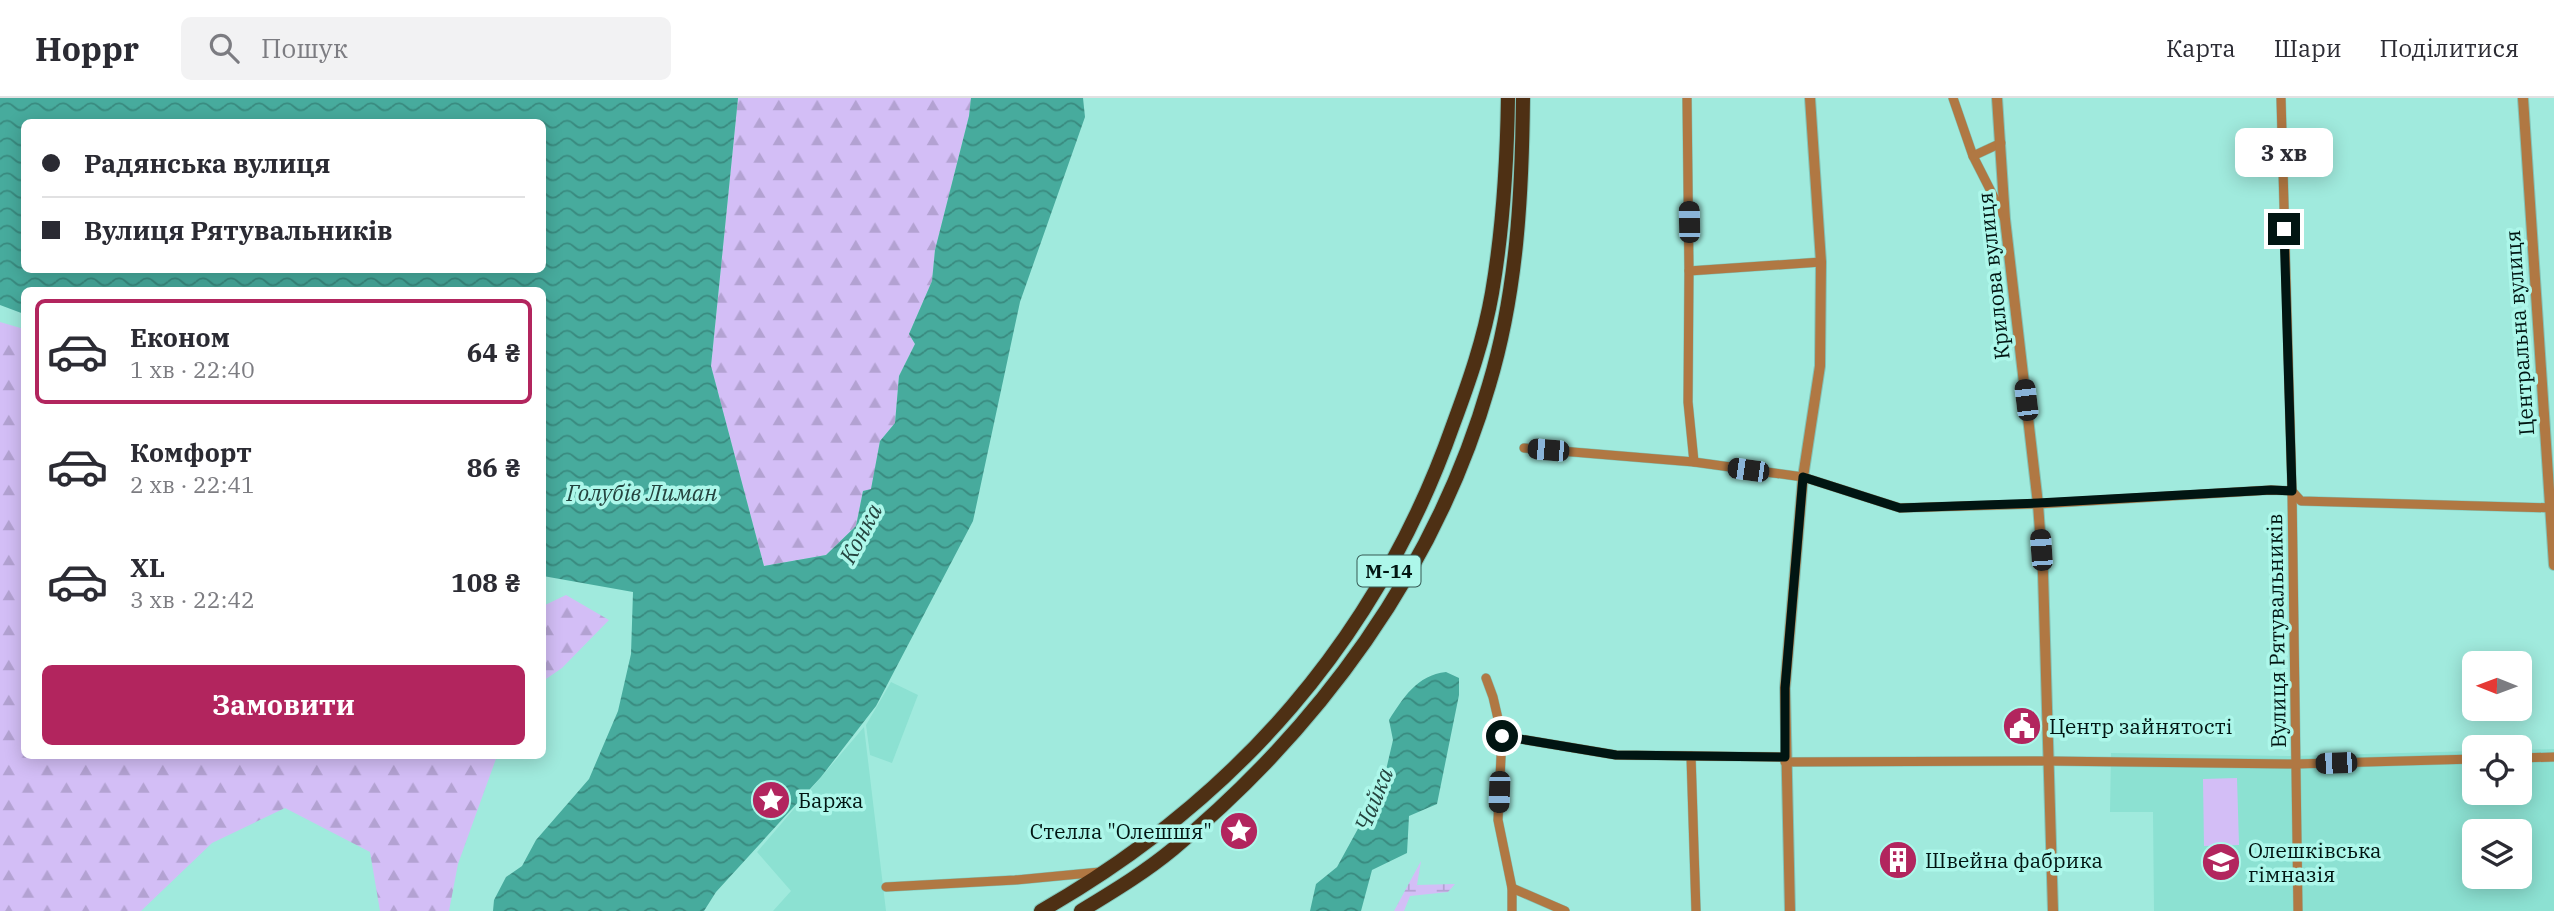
<!DOCTYPE html>
<html lang="uk">
<head>
<meta charset="utf-8">
<style>
  :root { --surface:#fff; --page:#f2f2f3; --text:#2b2b33; --muted:#7c7c81; --line:#e1e1e2; --accent:#b2255e }
  body { margin:0; font-family:"IBM Plex Serif",serif; background:var(--page); color:var(--text); height:100vh; display:flex; flex-direction:column; font-size:26px; white-space:nowrap }
  * { box-sizing:border-box; margin:0 }
  p { font-size:23px; color:var(--muted) }
  .icon { flex:none; width:38px; height:38px; fill:none; stroke:currentColor; stroke-width:2; stroke-linecap:round; stroke-linejoin:round }
  .map { position:relative; flex:1; overflow:hidden }
  .details { position:absolute; left:21px; top:189px; width:525px; height:472px; display:flex; flex-direction:column; background:var(--surface); border-radius:10px; box-shadow:0 4px 18px #0003 }
  .details>* { flex:none }
  .top-card { position:absolute; left:21px; top:21px; width:525px; height:154px; border-radius:10px; box-shadow:0 4px 18px #0003; display:grid; align-content:center; height:154px; padding:0 21px; background:var(--surface) }
  .needle { width:46px; rotate:271deg }
  .tools { position:absolute; left:2462px; top:553px; display:grid; gap:14px }
  .tools a { display:grid; place-items:center; width:70px; height:70px; border-radius:10px; background:var(--surface); box-shadow:0 4px 18px #0003; font-size:35px }
  .end { position:absolute; width:32px; height:32px; margin:-16px; border:9px solid #011512; background:#fff; box-shadow:0 0 0 4px #fff }
  .from { border-radius:50% }
  .bubble { position:absolute; height:49px; border-radius:10px; background:var(--surface); box-shadow:0 4px 18px #0003; font-size:23px; font-weight:700; line-height:49px; text-align:center }
  .car { position:absolute; width:21px; height:42px; margin:-21px -10px; border-radius:9px; box-shadow:0 0 5px 2px #0007; background:linear-gradient(#222 24%,#8ab4d8 0 40%,#222 0 76%,#8ab4d8 0 86%,#222 0) }
  .top-card b { display:flex; align-items:center; gap:24px; height:66px; font-size:26px }
  .top-card b+b { border-top:2px solid var(--line) }
  .top-card i { width:18px; height:18px; background:var(--text) }
  ul { padding:12px 0 0; list-style:none }
  li { display:flex; align-items:center; gap:21px; height:105px; margin:0 14px 10px; padding:0 7px; border:4px solid transparent; border-radius:10px }
  li div { flex:1 }
  li b { display:block; font-size:26px }
  li em { font-style:normal; font-weight:700 }
  li.active { border-color:var(--accent) }
  li>.icon { width:63px; height:63px; stroke-width:1.5 }
  .button { display:flex; gap:14px; margin-top:auto; padding:14px 21px }
  .button a { flex:1; height:80px; border-radius:10px; background:var(--accent); color:#fff; font-size:28px; font-weight:700; line-height:80px; text-align:center }
  header { display:flex; align-items:center; gap:42px; box-sizing:border-box; height:98px; padding:0 35px; background:var(--surface); border-bottom:2px solid var(--line) }
  header strong { font-size:33px }
  nav { display:flex; gap:38px; margin-inline-start:auto; font-size:24px }
  .search { width:490px; height:63px; background:var(--page); display:flex; align-items:center; gap:18px; box-sizing:border-box; padding:0 24px; border-radius:10px; color:var(--muted); font-size:26px }
  .map>svg:first-child { display:block }
</style>
</head>
<body>
<header>
<strong>Hoppr</strong>
<div class="search"><svg class="icon" aria-label="search" viewBox="0 0 24 24"><circle cx="10" cy="10" r="6"/><path d="M15 15l6 6"/></svg>Пошук</div>
<nav><a>Карта</a><a>Шари</a><a>Поділитися</a></nav>
</header>
<div class="map">
<svg width="2554" height="813" viewBox="0 0 2554 813">
  <defs>
    <pattern id="forest-firs" width="22" height="20" patternUnits="userSpaceOnUse" patternTransform="scale(1.75)"><rect width="22" height="20" fill="#d3bef6"/><path d="M5 1l3.5 6h-7zM16 11l3.5 6h-7z" fill="#b3a2d2"/></pattern>
    <pattern id="wetland-marsh" width="20" height="14" patternUnits="userSpaceOnUse" patternTransform="scale(1.75)"><rect width="20" height="14" fill="#d3bef6"/><path d="M1 5h8M5 5V1M11 12h8M15 12V8" fill="none" stroke="#b3a2d2"/></pattern>
    <pattern id="water-waves" width="16" height="10" patternUnits="userSpaceOnUse" patternTransform="scale(1.75)"><rect width="16" height="10" fill="#47ab9d"/><path d="M0 5q4-4 8 0t8 0" fill="none" stroke="#398a7f"/></pattern>
  </defs>
  <rect width="100%" height="100%" fill="#a0eadd"/>
  <!-- built -->
  <g fill="#8ce1d2" fill-rule="evenodd">
    <polygon points="891,584 918,597 892,665 870,657 866,627"/>
    <polygon points="864,629 886,813 773,813 791,793 757,754"/>
    <path d="M2554 651V813H2154L2153 714H2110L2111 655 2291 658 2474 653V695H2520V652ZM2474 733H2520V779H2474Z"/>
  </g>
  <!-- forest -->
  <g fill="url(#forest-firs)">
    <polygon points="738,0 971,0 969,18 935,152 932,183 909,236 915,246 899,278 895,325 880,343 871,392 863,393 856,428 826,457 764,468 711,268"/>
    <polygon points="0,224 24,231 24,658 497,658 458,766 449,813 380,813 370,754 285,710 212,745 141,813 0,813"/>
    <polygon points="566,497 609,522 562,570 543,583 543,508"/>
  </g>
  <!-- wetland -->
  <polygon fill="url(#wetland-marsh)" points="1421,763 1417,787 1455,786 1448,794 1410,798 1404,813 1394,813"/>
  <!-- park -->
  <polygon fill="#d3bef6" points="2237,680 2239,747 2204,748 2203,681"/>
  <!-- water -->
  <g fill="url(#water-waves)" fill-rule="evenodd">
    <path d="M0 0H738L711 268 764 468 826 457 856 428 863 393 871 391 880 343 895 325 899 278 915 246 909 236 932 183 935 152 969 18 971 0H1083L1085 19 1020 204 973 423 876 608 821 679 716 794 704 813H493L494 802 506 779 522 768 536 742 589 681 618 613 631 556 633 494 543 478 542 192H24V216L0 207ZM24 24H542V172H24Z"/>
    <path d="M1446 574 1459 580V597L1437 706 1409 718 1407 755 1372 772 1361 813H1310L1316 786 1337 769 1383 685 1393 642 1389 622C1403 600 1417 577 1446 574Z"/>
  </g>
  <g fill="none" stroke-linecap="round" stroke-linejoin="round">
    <!-- minor casing -->
    <g stroke="#83c4b8" stroke-width="10">
      <g id="minor">
        <polyline points="1687,0 1689,173 1688,304 1694,364"/>
        <polyline points="1953,0 1973,58 2004,119"/>
        <polyline points="2281,0 2292,393 2298,813"/>
        <polyline points="1973,58 2001,45"/>
        <polyline points="1689,173 1821,164"/>
        <polyline points="1524,350 1694,364 1803,379 1900,410 2038,406 2271,392 2292,393 2301,403 2554,410"/>
        <polyline points="1486,580 1493,599 1502,638 1498,722 1512,790 1512,813"/>
        <polyline points="1502,638 1616,657 1785,659"/>
        <polyline points="1691,658 1696,813"/>
        <polyline points="2520,660 2554,659"/>
        <polyline points="1785,664 2048,663 2296,666 2474,661"/>
        <polyline points="886,789 1015,782 1100,774"/>
        <polyline points="1512,790 1565,813"/>
      </g>
    </g>
    <!-- tertiary casing -->
    <g stroke="#83c4b8" stroke-width="12">
      <g id="tertiary">
        <polyline points="1997,0 2005,121 2038,406 2043,475 2053,813"/>
        <polyline points="2523,0 2554,467"/>
        <polyline points="1790,813 1785,590 1803,379 1820,268 1821,164 1810,0"/>
      </g>
    </g>
    <!-- trunk casing -->
    <g stroke="#83c4b8" stroke-width="16">
      <g id="trunk">
        <path d="M1041 813C1236 702 1378 540 1453 327 1469 284 1484 241 1492 195 1503 131 1507 65 1508 0"/>
        <path d="M1081 813C1112 794 1144 775 1173 751 1319 630 1436 471 1489 287 1517 194 1522 97 1523 0"/>
      </g>
    </g>
    <!-- minor -->
    <use href="#minor" stroke="#b07843" stroke-width="9"/>
    <!-- tertiary -->
    <use href="#tertiary" stroke="#b07843" stroke-width="10"/>
    <!-- trunk -->
    <use href="#trunk" stroke="#4e3014" stroke-width="14"/>
  </g>
  <g fill="none" stroke-linecap="round" stroke-linejoin="round">
    <!-- route -->
    <polyline stroke="#011512" stroke-width="9" points="1502,638 1616,657 1785,659 1785,590 1803,379 1900,410 2038,405 2271,392 2292,393 2284,131"/>
  </g>
  <!-- icons -->
  <defs>
    <g id="civic-disc" transform="scale(2.0125)"><circle r="9.5" fill="#b2255e" stroke="#adf7ea"/><path d="M-.6-6.5H3V-4.5H.6V-3L4-1V1h2V6H-6V1h2V-1L-.6-3ZM-1.2 2.5V6h2.4V2.5Z" fill="#fff"/></g>
    <g id="sight-disc" transform="scale(2.0125)"><circle r="9.5" fill="#b2255e" stroke="#adf7ea"/><path d="M0-6L1.8-2.2L6-1.7L2.9 1.2L3.7 5.4L0 3.3L-3.7 5.4L-2.9 1.2L-6-1.7L-1.8-2.2Z" fill="#fff"/></g>
    <g id="building-disc" transform="scale(2.0125)"><circle r="9.5" fill="#b2255e" stroke="#adf7ea"/><path d="M-4-6H4V6H1V3H-1V6H-4ZM-2.5-4.3h1.7v1.8h-1.7ZM.8-4.3h1.7v1.8H.8ZM-2.5-1h1.7V.8h-1.7ZM.8-1h1.7V.8H.8Z" fill="#fff"/></g>
    <g id="school-disc" transform="scale(2.0125)"><circle r="9.5" fill="#b2255e" stroke="#adf7ea"/><path d="M0-5L7-2L0 1L-7-2ZM-4 1L0 2.5L4 1V4Q0 6-4 4Z" fill="#fff"/></g>
  </defs>
  <g fill-rule="evenodd">
    <use href="#civic-disc" x="2022" y="628"/>
    <use href="#sight-disc" x="771" y="702"/>
    <use href="#sight-disc" x="1239" y="733"/>
    <use href="#building-disc" x="1898" y="762"/>
    <use href="#school-disc" x="2221" y="764"/>
  </g>
  <g text-anchor="middle" dominant-baseline="central" stroke-width="7" stroke-linejoin="round" paint-order="stroke">
    <!-- shield labels -->
    <rect fill="#adf7ea" stroke="#355953" stroke-width="2" x="1357.5" y="457.5" width="63" height="31" rx="5"/>
    <g font-size="19" font-weight="bold" fill="#011512">
      <text x="1389" y="473">М-14</text>
    </g>
    <!-- street labels -->
    <g font-size="21" fill="#011512" stroke="#adf7ea">
      <text transform="translate(1993 178) rotate(-96)">Крилова вулиця</text>
      <text transform="translate(2519 235) rotate(-94)">Центральна вулиця</text>
      <text transform="translate(2276 533) rotate(-91)">Вулиця Рятувальників</text>
    </g>
    <!-- poi labels -->
    <g font-size="21" fill="#011512" stroke="#adf7ea" text-anchor="start">
      <text x="2049" y="628">Центр зайнятості</text>
      <text x="798" y="702">Баржа</text>
      <text x="1212" y="733" text-anchor="end">Стелла "Олешшя"</text>
      <text x="2248" y="752">Олешківська<tspan x="2248" dy="24">гімназія</tspan></text>
      <text x="1925" y="762">Швейна фабрика</text>
    </g>
    <!-- water labels -->
    <g font-size="23" font-style="italic" fill="#24433e" stroke="#adf7ea">
      <text x="642" y="394">Голубів Лиман</text>
      <text transform="translate(860 435) rotate(-62)">Конка</text>
      <text transform="translate(1373 701) rotate(-68)">Чайка</text>
    </g>
  </g>
</svg>
<div class="tools">
<a><svg class="needle" viewBox="-14 -14 28 28"><path d="M0-13l5 13h-10z" fill="#e53935"/><path d="M0 13l5-13h-10z" fill="#7c7c81"/></svg></a>
<a><svg class="icon" aria-label="locate" viewBox="0 0 24 24"><circle cx="12" cy="12" r="6"/><path d="M12 2v4M12 18v4M2 12h4M18 12h4"/></svg></a>
<a><svg class="icon" aria-label="layers" viewBox="0 0 24 24"><path d="M12 4l9 5-9 5-9-5zM3 14l9 5 9-5"/></svg></a>
</div>
<i class="end from" style="left:1502px;top:638px"></i>
<i class="end" style="left:2284px;top:131px"></i>
<div class="bubble" style="left:2235px;top:30px;width:98px">3 хв</div>
<i class="car" style="left:1689px;top:124px;rotate:359deg"></i>
<i class="car" style="left:2026px;top:302px;rotate:353deg"></i>
<i class="car" style="left:1548px;top:352px;rotate:275deg"></i>
<i class="car" style="left:1748px;top:372px;rotate:278deg"></i>
<i class="car" style="left:2041px;top:452px;rotate:356deg"></i>
<i class="car" style="left:2336px;top:665px;rotate:268deg"></i>
<i class="car" style="left:1499px;top:694px;rotate:182deg"></i>
<div class="top-card">
<b><i class="from"></i>Радянська вулиця</b>
<b><i></i>Вулиця Рятувальників</b>
</div>
<section class="details">
<ul>
<li class="active"><svg class="icon" aria-label="car" viewBox="0 0 24 24"><path d="M5 17H2v-5l4-1 3-4h7l3 4 3 1v5h-3M9 17h6M6 11h13"/><circle cx="7" cy="17" r="2"/><circle cx="17" cy="17" r="2"/></svg><div><b>Економ</b><p>1 хв · 22:40</p></div><em>64 ₴</em></li>
<li><svg class="icon" aria-label="car" viewBox="0 0 24 24"><path d="M5 17H2v-5l4-1 3-4h7l3 4 3 1v5h-3M9 17h6M6 11h13"/><circle cx="7" cy="17" r="2"/><circle cx="17" cy="17" r="2"/></svg><div><b>Комфорт</b><p>2 хв · 22:41</p></div><em>86 ₴</em></li>
<li><svg class="icon" aria-label="car" viewBox="0 0 24 24"><path d="M5 17H2v-5l4-1 3-4h7l3 4 3 1v5h-3M9 17h6M6 11h13"/><circle cx="7" cy="17" r="2"/><circle cx="17" cy="17" r="2"/></svg><div><b>XL</b><p>3 хв · 22:42</p></div><em>108 ₴</em></li>
</ul>
<div class="button"><a>Замовити</a></div>
</section>
</div>
</body>
</html>
